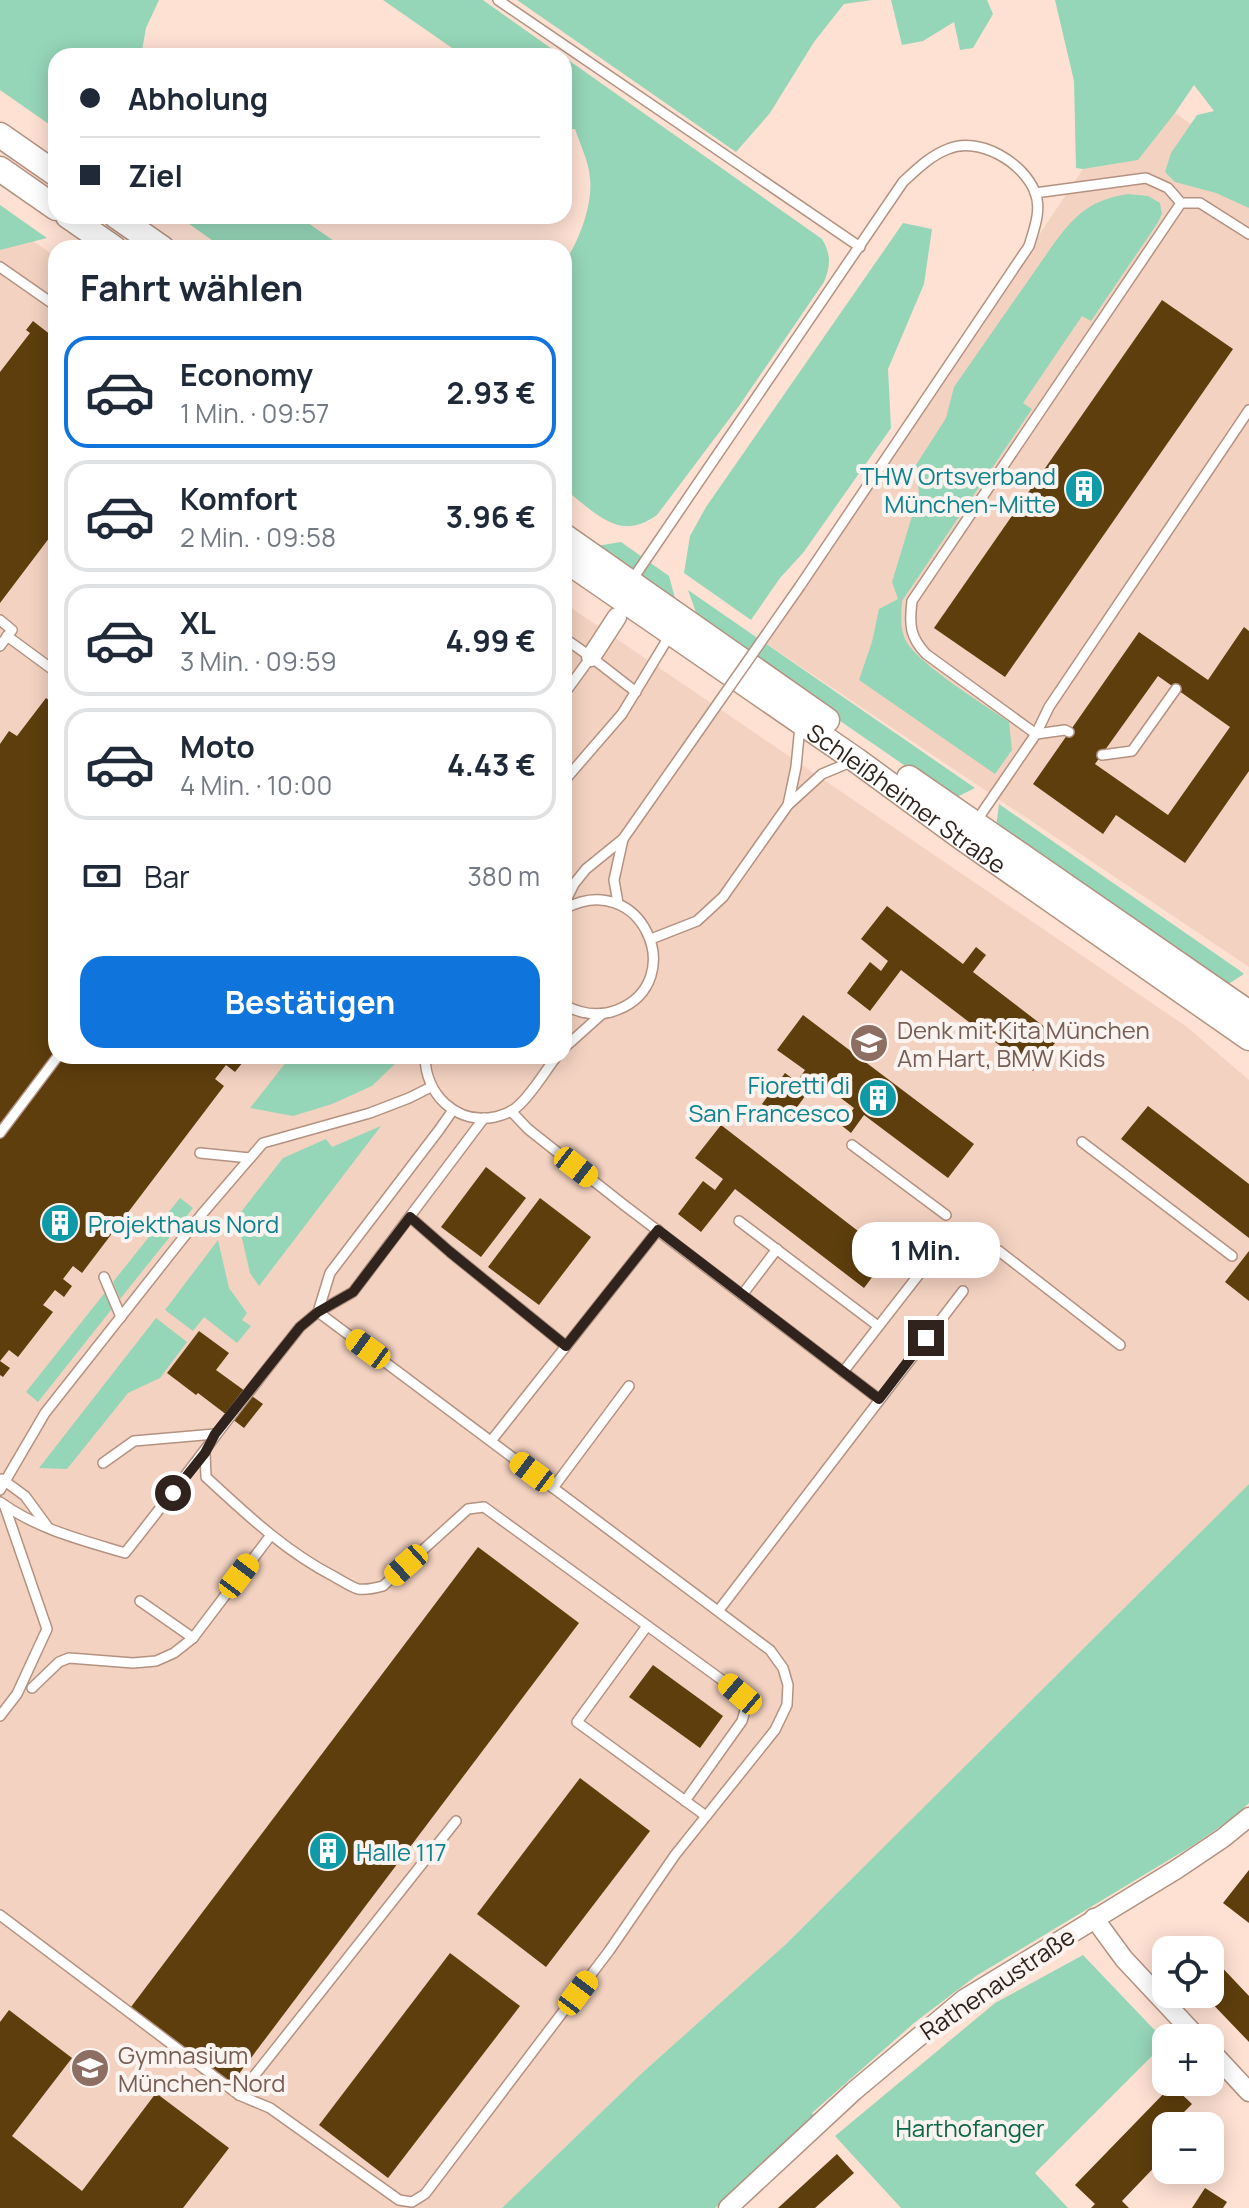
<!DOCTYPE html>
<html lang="de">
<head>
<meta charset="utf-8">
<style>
  :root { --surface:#fff; --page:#f6f6f7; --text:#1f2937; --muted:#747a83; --line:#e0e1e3; --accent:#1074dd }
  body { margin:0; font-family:Manrope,sans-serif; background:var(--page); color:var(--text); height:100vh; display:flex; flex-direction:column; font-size:30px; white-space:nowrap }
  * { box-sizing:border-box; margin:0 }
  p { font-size:26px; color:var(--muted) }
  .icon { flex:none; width:44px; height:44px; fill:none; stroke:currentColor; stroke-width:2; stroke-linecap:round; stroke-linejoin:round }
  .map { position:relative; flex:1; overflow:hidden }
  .panel { position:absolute; left:48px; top:240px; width:524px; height:824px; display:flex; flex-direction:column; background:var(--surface); border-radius:24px; box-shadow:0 4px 20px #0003 }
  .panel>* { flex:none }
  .banner { position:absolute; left:48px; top:48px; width:524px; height:176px; border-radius:24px; box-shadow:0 4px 20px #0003; display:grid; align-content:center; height:176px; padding:0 32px; background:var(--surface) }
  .fabs { position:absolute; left:1152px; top:1936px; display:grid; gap:16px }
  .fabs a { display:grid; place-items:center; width:72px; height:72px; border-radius:16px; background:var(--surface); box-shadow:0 4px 20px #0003; font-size:40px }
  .end { position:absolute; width:36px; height:36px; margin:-18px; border:10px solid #30231d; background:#fff; box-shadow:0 0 0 4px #fff }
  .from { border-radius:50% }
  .bubble { position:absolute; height:56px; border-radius:24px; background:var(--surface); box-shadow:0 4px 20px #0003; font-size:26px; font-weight:700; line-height:56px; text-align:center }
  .car { position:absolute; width:24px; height:48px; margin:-24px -12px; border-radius:10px; box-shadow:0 0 6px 2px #0007; background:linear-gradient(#f5c518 24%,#345 0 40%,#f5c518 0 76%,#345 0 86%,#f5c518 0) }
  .banner b { display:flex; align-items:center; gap:28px; height:76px; font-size:30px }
  .banner b+b { border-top:2px solid var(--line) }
  .banner i { width:20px; height:20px; background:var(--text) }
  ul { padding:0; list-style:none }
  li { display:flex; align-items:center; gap:24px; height:112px; margin:0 16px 12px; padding:0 16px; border:4px solid var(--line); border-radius:24px }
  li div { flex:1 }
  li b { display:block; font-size:30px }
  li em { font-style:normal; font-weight:700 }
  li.selected { border-color:var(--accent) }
  li>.icon { width:72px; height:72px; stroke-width:1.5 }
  h2 { padding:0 32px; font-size:36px; line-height:96px }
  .pay { display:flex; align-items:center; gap:20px; height:88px; padding:0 32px; font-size:30px }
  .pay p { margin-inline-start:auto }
  .button { display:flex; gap:16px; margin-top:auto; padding:16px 32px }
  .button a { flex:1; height:92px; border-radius:24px; background:var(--accent); color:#fff; font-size:32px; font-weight:700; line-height:92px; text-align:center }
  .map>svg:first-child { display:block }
</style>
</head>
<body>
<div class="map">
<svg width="1249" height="2208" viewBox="0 0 1249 2208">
  <rect width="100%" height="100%" fill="#fee1d3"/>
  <!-- built -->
  <g fill="#f3d2c1">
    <polygon points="1175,113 1249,164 1249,967 767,644 1083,169 1138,160"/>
    <polygon points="0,218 56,257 56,1056 564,1056 564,603 1187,1027 1249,1080 1249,1484 785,1945 642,2073 502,2208 0,2208"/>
  </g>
  <!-- green -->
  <g fill="#96d6b8">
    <polygon points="0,0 159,0 146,28 141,56 56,56 56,129 0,90"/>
    <polygon points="383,0 483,0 562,56 455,56 452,48"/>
    <polygon points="517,0 872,0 844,4 814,42 770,113 736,152"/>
    <polygon points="891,0 987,0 993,14 973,48 960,50 954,22 923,41 902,45"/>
    <polygon points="1055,0 1249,0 1249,208 1216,193 1175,182 1165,172 1171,153 1197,115 1214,111 1194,85 1175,113 1138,160 1083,169 1076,168 1074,81"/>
    <path d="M564 57 822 239C831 254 831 265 824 282L739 406 657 515C618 543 596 512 564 489V263C579 242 593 204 590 178 589 162 580 144 575 129H564Z"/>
    <path d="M1128 194 1148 196 1160 203 1162 214 1157 224 1091 321 1082 316 1023 403 1032 409 902 601C901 613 900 627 905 639 916 663 985 705 1009 722L1012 750 995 774 859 680 872 642 879 609 898 599 892 582 919 493 916 465 946 418 954 387 1055 242C1077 213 1091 200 1128 194Z"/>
    <polygon points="0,205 47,238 0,250"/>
    <polygon points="178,216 298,216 344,248 223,248"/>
    <polygon points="903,223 932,229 924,284 888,369 891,428 803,553 780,578 751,620 684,573 690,536 706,507"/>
    <polygon points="621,542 669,576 676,602 596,546"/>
    <polygon points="688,590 975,788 953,799 710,631 698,618"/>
    <polygon points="999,804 1239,970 1244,974 1227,985 996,828"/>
    <polygon points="291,1056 401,1056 400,1059 372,1086 332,1104 293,1116 250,1108"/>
    <polygon points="381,1126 259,1286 250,1273 237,1217 283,1158 326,1139 332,1147"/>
    <polygon points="180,1198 193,1208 120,1299 113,1282"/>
    <polygon points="218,1240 229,1288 247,1313 242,1320 251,1326 237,1343 204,1317 193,1331 165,1310"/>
    <polygon points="107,1290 111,1310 38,1402 26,1392"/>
    <polygon points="156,1318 187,1342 160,1378 128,1393 67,1469 39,1468"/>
    <polygon points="1249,1484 1249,1803 1234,1817 1192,1846 976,1976 914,2023 812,2113 815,2117 715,2208 502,2208 642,2073 785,1945"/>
    <polygon points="1083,1955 1166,2042 1035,2173 1068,2208 901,2208 835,2136 995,2003"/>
  </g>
  <!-- building -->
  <g fill="#5e3e0d" fill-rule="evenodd">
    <polygon points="1162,300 1233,349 1005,677 934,628"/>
    <polygon points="33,321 56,339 56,529 0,603 0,372 30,333 26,330"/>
    <path d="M1244 627 1249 631V771L1185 863 1116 815 1103 834 1033 784 1139 632 1208 680ZM1158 676 1230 727 1168 815 1095 764Z"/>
    <polygon points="46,698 56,705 56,1056 236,1056 243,1062 235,1072 226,1065 215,1079 224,1086 82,1273 73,1266 63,1279 72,1286 64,1297 55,1290 43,1305 53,1312 18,1357 9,1350 0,1361 10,1368 3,1377 0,1375 0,744 9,731 17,736"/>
    <polygon points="887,906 963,964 976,947 986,955 973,972 1059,1038 1033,1071 901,970 870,1011 847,993 870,962 881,971 888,961 861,939"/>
    <polygon points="803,1015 974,1144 948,1178 864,1115 851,1133 841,1125 854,1108 817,1080 786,1122 762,1104 785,1073 797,1082 805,1070 777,1050"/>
    <polygon points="1148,1106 1249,1184 1249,1238 1121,1139"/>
    <polygon points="721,1125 889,1255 864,1288 735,1189 701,1232 678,1214 703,1181 715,1190 723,1179 695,1158"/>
    <polygon points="486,1167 526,1198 481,1257 441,1227"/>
    <polygon points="540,1198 591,1237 539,1305 488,1267"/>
    <polygon points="1249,1251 1249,1301 1225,1282"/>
    <polygon points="199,1331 229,1353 216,1370 263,1404 244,1428 198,1393 196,1395 167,1373"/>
    <polygon points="478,1547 579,1623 232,2083 131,2007"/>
    <polygon points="653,1665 723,1716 700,1748 629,1697"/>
    <polygon points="580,1778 650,1831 546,1967 477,1914"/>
    <polygon points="1249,1870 1249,1923 1223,1903"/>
    <polygon points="450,1953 520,2006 388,2178 319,2125"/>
    <polygon points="1215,1960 1249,1996 1249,2042 1203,1994 1210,1994 1210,1964"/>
    <polygon points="9,2010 72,2058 12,2136 82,2191 156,2093 229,2148 183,2208 0,2208 0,2022"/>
    <polygon points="1172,2085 1192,2104 1180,2116 1190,2126 1166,2126 1166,2155 1122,2201 1129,2208 1091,2208 1095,2204 1075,2185"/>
    <polygon points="837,2154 854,2173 815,2208 778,2208"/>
    <polygon points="1205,2188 1227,2202 1223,2208 1192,2208"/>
  </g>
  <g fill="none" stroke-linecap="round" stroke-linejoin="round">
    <!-- lane casing -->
    <g stroke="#b39282" stroke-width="12">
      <g id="lane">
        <polyline points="498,0 860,247"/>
        <polyline points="1035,193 1146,178 1168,188 1181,203 1200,203 1249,234"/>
        <polyline points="0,267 56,306"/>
        <path d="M632 580 903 182C917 169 930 156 948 149 979 136 1023 162 1035 192 1042 210 1034 229 1029 246L800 586"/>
        <polyline points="0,620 12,630 0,646"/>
        <polyline points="7,636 56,672"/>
        <polyline points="564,638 591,657"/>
        <polyline points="564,694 591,657 636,692"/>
        <path d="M1069 732 1065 730 1036 734 926 654C910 637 909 625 912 601L1181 203"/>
        <polyline points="1102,755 1132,751 1176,689"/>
        <polyline points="564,781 622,714 670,635"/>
        <polyline points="788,805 796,767 800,726"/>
        <polyline points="975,823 1036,734 1049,707 1249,410"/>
        <polyline points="618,903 614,880 623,839"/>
        <polyline points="564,904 574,884 586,869 623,839 691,742"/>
        <path d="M564 909C641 867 691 981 617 1010 599 1017 581 1014 564 1005"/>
        <polyline points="651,939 697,921 723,897 788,805 822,774 853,761"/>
        <polyline points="564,1048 602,1014"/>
        <path d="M425 1056C425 1094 456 1125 495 1117 503 1115 512 1112 518 1106 532 1094 545 1071 557 1056"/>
        <polyline points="511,1111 528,1129 624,1205 879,1399"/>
        <polyline points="0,1133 58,1056"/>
        <polyline points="1082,1142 1232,1256"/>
        <polyline points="852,1145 946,1215"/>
        <polyline points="200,1153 250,1158"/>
        <polyline points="410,1217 450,1252 566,1346"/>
        <polyline points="739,1221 878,1326"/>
        <polyline points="999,1251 1120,1345"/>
        <polyline points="104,1277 121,1317"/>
        <polyline points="742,1295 777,1249"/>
        <polyline points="318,1312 330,1273 439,1130 453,1110"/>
        <polyline points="843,1372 934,1255"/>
        <polyline points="491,1441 658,1230"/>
        <path d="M205 1453 206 1477C246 1514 286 1552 335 1577 342 1581 351 1587 358 1589 366 1590 376 1588 383 1586L468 1509 484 1507 722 1680 740 1694 746 1707 742 1721 685 1801"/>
        <polyline points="103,1463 134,1441 215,1434"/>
        <polyline points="2,1479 25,1496 47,1526"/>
        <polyline points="553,1488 629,1386"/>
        <polyline points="0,1490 45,1413 202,1214 263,1143 370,1113 409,1098 431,1087"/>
        <path d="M0 1502C37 1529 82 1540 125 1553 181 1483 233 1411 289 1341L300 1327 318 1312 353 1292 484 1118"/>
        <polyline points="140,1601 193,1638"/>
        <polyline points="719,1610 963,1291"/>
        <polyline points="647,1626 577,1722 706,1816"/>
        <polyline points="32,1688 59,1662 69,1658 133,1663 156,1661 174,1653 193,1638 271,1535"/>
        <polyline points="0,1716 17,1694 47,1629 5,1507"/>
        <polyline points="0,1915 239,2095 270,2108 399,2200 412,2202 425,2194 609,1951 675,1855 775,1730 787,1705 788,1685 783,1668 770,1650 318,1312"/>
        <polyline points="239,2095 456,1821"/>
      </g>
    </g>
    <!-- street casing -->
    <g stroke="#b39282" stroke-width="21">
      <g id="street">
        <polyline points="591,657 617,617"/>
        <polyline points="1094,1918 1124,1959 1198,2038"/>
        <polyline points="1210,2050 1249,2092"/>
        <polyline points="728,2208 854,2091 964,1999 1177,1869 1223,1838 1249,1817"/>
      </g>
    </g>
    <!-- secondary casing -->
    <g stroke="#b39282" stroke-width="27">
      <g id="secondary">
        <polyline points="0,135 56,174"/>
        <polyline points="0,169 56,208"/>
        <polyline points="68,216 114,248"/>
        <polyline points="116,216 162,248"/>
        <polyline points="564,536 827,720"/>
        <path id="s1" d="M564 559 856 760 964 839 1249 1038"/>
        <polyline points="909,778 1249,1013"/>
      </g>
    </g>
    <!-- lane -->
    <use href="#lane" stroke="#fff" stroke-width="9"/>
    <!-- street -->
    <use href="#street" stroke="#fff" stroke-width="18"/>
    <!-- secondary -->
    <use href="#secondary" stroke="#fff" stroke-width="24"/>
    <!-- lane-bridge casing -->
    <g stroke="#b39282" stroke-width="12" stroke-linecap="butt">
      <polyline id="lane-bridge" points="691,742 800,586"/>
    </g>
    <!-- lane-bridge -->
    <use href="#lane-bridge" stroke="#fff" stroke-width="9"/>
  </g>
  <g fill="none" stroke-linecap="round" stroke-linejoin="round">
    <!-- route -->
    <polyline stroke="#30231d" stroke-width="10" points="173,1493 205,1453 215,1434 300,1327 318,1312 353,1292 410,1217 450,1252 566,1346 658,1230 879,1399 926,1338"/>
  </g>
  <!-- icons -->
  <defs>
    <g id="building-disc" transform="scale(2)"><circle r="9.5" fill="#0f9aa8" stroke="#fbf3f0"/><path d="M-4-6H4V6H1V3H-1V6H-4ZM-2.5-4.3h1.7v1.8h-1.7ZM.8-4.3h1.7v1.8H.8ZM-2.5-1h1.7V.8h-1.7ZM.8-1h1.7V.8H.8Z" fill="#fff"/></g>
    <g id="school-disc" transform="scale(2)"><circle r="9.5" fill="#8d6e63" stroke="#fbf3f0"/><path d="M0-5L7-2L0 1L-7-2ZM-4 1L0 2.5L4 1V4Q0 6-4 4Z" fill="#fff"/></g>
  </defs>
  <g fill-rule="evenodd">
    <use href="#building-disc" x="1084" y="489"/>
    <use href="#school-disc" x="869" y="1043"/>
    <use href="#building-disc" x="878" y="1098"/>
    <use href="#building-disc" x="60" y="1223"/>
    <use href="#building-disc" x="328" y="1851"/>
    <use href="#school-disc" x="90" y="2068"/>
  </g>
  <g text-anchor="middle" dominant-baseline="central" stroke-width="8" stroke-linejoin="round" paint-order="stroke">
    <!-- culture labels -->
    <g font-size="24" fill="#0d838f" stroke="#fbf3f0" text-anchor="end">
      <text x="1056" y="475">THW Ortsverband<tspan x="1056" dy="28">München-Mitte</tspan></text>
      <text x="850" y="1084">Fioretti di<tspan x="850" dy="28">San Francesco</tspan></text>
      <text x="88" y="1223" text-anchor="start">Projekthaus Nord</text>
      <text x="356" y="1851" text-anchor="start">Halle 117</text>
    </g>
    <!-- street labels -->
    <g font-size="24" fill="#30231d" stroke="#fbf3f0">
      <text stroke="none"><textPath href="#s1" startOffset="418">Schleißheimer Straße</textPath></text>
      <text transform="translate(997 1983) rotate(-34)">Rathenaustraße</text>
    </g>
    <!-- education labels -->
    <g font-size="24" fill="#785e54" stroke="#fbf3f0" text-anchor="start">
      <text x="897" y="1029">Denk mit Kita München<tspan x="897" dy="28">Am Hart, BMW Kids</tspan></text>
      <text x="118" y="2054">Gymnasium<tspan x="118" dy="28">München-Nord</tspan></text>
    </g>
    <!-- park labels -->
    <g font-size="24" fill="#0a6749" stroke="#fbf3f0">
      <text x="970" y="2127">Harthofanger</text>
    </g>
  </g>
</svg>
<div class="fabs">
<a><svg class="icon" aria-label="locate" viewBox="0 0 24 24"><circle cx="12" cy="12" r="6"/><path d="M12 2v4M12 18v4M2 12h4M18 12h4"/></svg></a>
<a>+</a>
<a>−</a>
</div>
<i class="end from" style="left:173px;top:1493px"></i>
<i class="end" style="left:926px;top:1338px"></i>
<div class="bubble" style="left:852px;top:1222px;width:148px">1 Min.</div>
<i class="car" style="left:576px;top:1167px;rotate:128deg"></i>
<i class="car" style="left:368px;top:1349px;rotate:306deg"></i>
<i class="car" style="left:532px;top:1472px;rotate:307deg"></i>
<i class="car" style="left:406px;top:1565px;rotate:228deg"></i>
<i class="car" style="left:239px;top:1576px;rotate:37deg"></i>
<i class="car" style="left:740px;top:1694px;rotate:310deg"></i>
<i class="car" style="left:578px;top:1993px;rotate:37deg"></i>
<div class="banner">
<b><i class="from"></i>Abholung</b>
<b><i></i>Ziel</b>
</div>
<section class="panel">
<h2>Fahrt wählen</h2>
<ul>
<li class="selected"><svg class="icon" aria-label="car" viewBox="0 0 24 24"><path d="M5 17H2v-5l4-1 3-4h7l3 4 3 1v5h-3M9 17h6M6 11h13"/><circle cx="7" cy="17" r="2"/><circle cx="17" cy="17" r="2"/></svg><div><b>Economy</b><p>1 Min. · 09:57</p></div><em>2.93 €</em></li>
<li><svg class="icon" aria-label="car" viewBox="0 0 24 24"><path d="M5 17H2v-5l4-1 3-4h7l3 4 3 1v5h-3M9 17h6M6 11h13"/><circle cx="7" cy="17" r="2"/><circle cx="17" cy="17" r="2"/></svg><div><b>Komfort</b><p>2 Min. · 09:58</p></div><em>3.96 €</em></li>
<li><svg class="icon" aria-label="car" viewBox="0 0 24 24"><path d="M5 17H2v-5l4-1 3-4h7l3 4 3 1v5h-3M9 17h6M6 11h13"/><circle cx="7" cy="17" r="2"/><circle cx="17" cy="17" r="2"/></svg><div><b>XL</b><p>3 Min. · 09:59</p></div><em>4.99 €</em></li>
<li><svg class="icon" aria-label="car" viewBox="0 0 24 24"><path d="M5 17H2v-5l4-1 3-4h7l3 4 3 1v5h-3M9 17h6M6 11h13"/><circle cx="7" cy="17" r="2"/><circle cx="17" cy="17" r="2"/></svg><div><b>Moto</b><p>4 Min. · 10:00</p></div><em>4.43 €</em></li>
</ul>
<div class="pay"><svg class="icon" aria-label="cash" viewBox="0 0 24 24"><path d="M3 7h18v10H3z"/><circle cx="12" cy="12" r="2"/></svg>Bar<p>380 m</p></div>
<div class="button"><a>Bestätigen</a></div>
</section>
</div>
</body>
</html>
